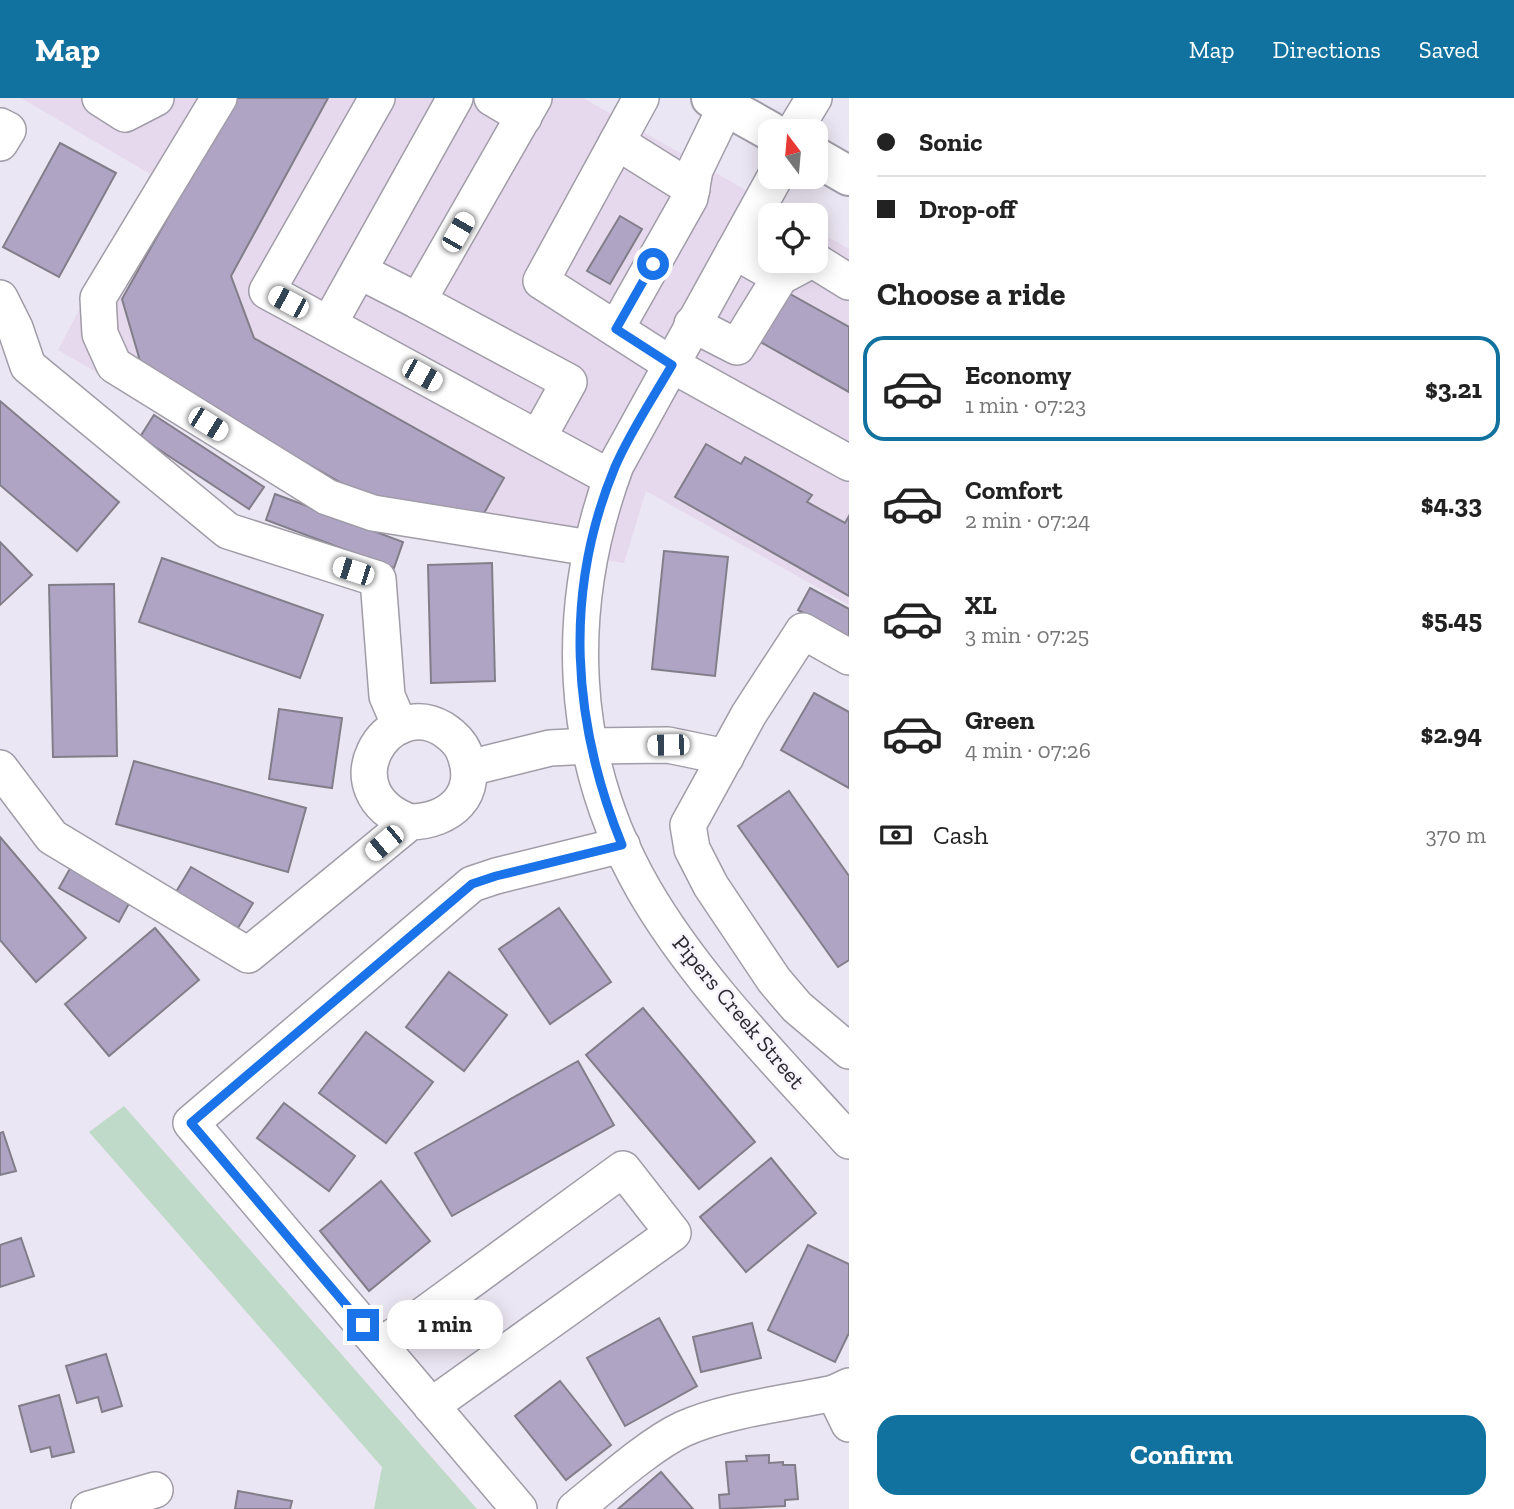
<!DOCTYPE html>
<html lang="en">
<head>
<meta charset="utf-8">
<style>
  :root { --surface:#fff; --page:#f6f6f6; --text:#222; --muted:#767676; --line:#e0e0e0; --accent:#11719f }
  body { margin:0; font-family:"Zilla Slab",serif; background:var(--page); color:var(--text); height:100vh; display:flex; flex-direction:column; font-size:26px; white-space:nowrap }
  * { box-sizing:border-box; margin:0 }
  p { font-size:23px; color:var(--muted) }
  .icon { flex:none; width:38px; height:38px; fill:none; stroke:currentColor; stroke-width:2; stroke-linecap:round; stroke-linejoin:round }
  .map { position:relative; flex:1; overflow:hidden }
  .side { display:flex; flex-direction:column; background:var(--surface); width:665px }
  .side>* { flex:none }
  .top-card { display:grid; align-content:center; height:154px; padding:0 28px; background:var(--surface) }
  .needle { width:46px; rotate:344deg }
  .controls { position:absolute; left:758px; top:21px; display:grid; gap:14px }
  .controls a { display:grid; place-items:center; width:70px; height:70px; border-radius:14px; background:var(--surface); box-shadow:0 4px 18px #0003; font-size:35px }
  .end { position:absolute; width:32px; height:32px; margin:-16px; border:9px solid #1a73e8; background:#fff; box-shadow:0 0 0 4px #fff }
  .from { border-radius:50% }
  .bubble { position:absolute; height:49px; border-radius:21px; background:var(--surface); box-shadow:0 4px 18px #0003; font-size:23px; font-weight:700; line-height:49px; text-align:center }
  .car { position:absolute; width:21px; height:42px; margin:-21px -10px; border-radius:9px; box-shadow:0 0 5px 2px #0007; background:linear-gradient(#fff 24%,#345 0 40%,#fff 0 76%,#345 0 86%,#fff 0) }
  .top-card b { display:flex; align-items:center; gap:24px; height:66px; font-size:26px }
  .top-card b+b { border-top:2px solid var(--line) }
  .top-card i { width:18px; height:18px; background:var(--text) }
  ul { padding:0; list-style:none }
  li { display:flex; align-items:center; gap:21px; height:105px; margin:0 14px 10px; padding:0 14px; border:4px solid transparent; border-radius:21px }
  li div { flex:1 }
  li b { display:block; font-size:26px }
  li em { font-style:normal; font-weight:700 }
  li.on { border-color:var(--accent) }
  li>.icon { width:63px; height:63px; stroke-width:1.5 }
  h2 { padding:0 28px; font-size:32px; line-height:84px }
  .pay { display:flex; align-items:center; gap:18px; height:77px; padding:0 28px; font-size:26px }
  .pay p { margin-inline-start:auto }
  .primary-button { display:flex; gap:14px; margin-top:auto; padding:14px 28px }
  .primary-button a { flex:1; height:80px; border-radius:21px; background:var(--accent); color:#fff; font-size:28px; font-weight:700; line-height:80px; text-align:center }
  header { display:flex; align-items:center; gap:42px; box-sizing:border-box; height:98px; padding:0 35px; background:var(--accent); color:#fff }
  header strong { font-size:33px }
  nav { display:flex; gap:38px; margin-inline-start:auto; font-size:24px }
  main { display:flex; flex:1; min-height:0 }
  .map>svg:first-child { display:block }
</style>
</head>
<body>
<header>
<strong>Map</strong>
<nav><a>Map</a><a>Directions</a><a>Saved</a></nav>
</header>
<main>
<div class="map">
<svg width="849" height="1411" viewBox="0 0 849 1411">
  <rect width="100%" height="100%" fill="#ebe6f3"/>
  <!-- commercial -->
  <polygon fill="#e7d9ed" points="21,0 583,0 790,117 770,117 770,163 816,163 816,132 849,151 849,507 646,393 624,465 348,420 58,252 150,76"/>
  <!-- green -->
  <polygon fill="#c0dac9" points="124,1008 477,1411 374,1411 382,1369 89,1034"/>
  <!-- building -->
  <g fill="#b0a4c5" stroke="#827e89" stroke-width="2">
    <polygon points="235,0 328,0 231,178 254,240 504,380 483,417 361,396 143,273 122,201"/>
    <polygon points="60,45 116,75 59,179 3,149"/>
    <polygon points="620,118 642,131 610,186 587,173"/>
    <polygon points="783,192 849,229 849,294 755,241"/>
    <polygon points="0,303 119,404 77,453 0,387"/>
    <polygon points="154,317 264,389 249,411 140,339"/>
    <polygon points="706,346 741,366 745,359 812,397 807,404 845,425 849,418 849,498 675,399"/>
    <polygon points="275,396 403,444 394,470 266,422"/>
    <polygon points="0,444 32,477 0,507"/>
    <polygon points="664,453 728,459 715,578 652,571"/>
    <polygon points="162,460 323,517 300,580 139,524"/>
    <polygon points="492,465 495,583 431,585 428,467"/>
    <polygon points="114,486 117,658 53,659 49,487"/>
    <polygon points="810,490 849,511 849,540 798,512"/>
    <polygon points="814,595 849,614 849,690 781,652"/>
    <polygon points="279,611 342,620 332,690 269,681"/>
    <polygon points="134,663 306,710 288,774 116,726"/>
    <polygon points="789,693 849,778 849,862 838,869 738,728"/>
    <polygon points="0,739 86,840 36,884 0,842"/>
    <polygon points="72,767 132,800 119,824 59,790"/>
    <polygon points="191,769 253,805 238,830 176,794"/>
    <polygon points="559,810 611,884 550,926 499,851"/>
    <polygon points="155,830 199,882 109,958 65,906"/>
    <polygon points="449,874 507,917 464,973 406,929"/>
    <polygon points="643,910 755,1044 699,1091 586,957"/>
    <polygon points="366,934 433,984 386,1045 319,995"/>
    <polygon points="578,963 614,1027 452,1118 415,1055"/>
    <polygon points="284,1005 355,1058 329,1093 257,1040"/>
    <polygon points="3,1034 16,1073 0,1077 0,1035"/>
    <polygon points="771,1060 816,1115 746,1174 700,1119"/>
    <polygon points="381,1083 430,1143 369,1193 320,1133"/>
    <polygon points="21,1140 34,1178 0,1189 0,1147"/>
    <polygon points="808,1147 849,1166 849,1235 835,1264 768,1232"/>
    <polygon points="659,1220 697,1288 625,1328 587,1260"/>
    <polygon points="752,1225 761,1260 701,1274 693,1239"/>
    <polygon points="106,1256 122,1308 102,1314 98,1299 77,1305 66,1268"/>
    <polygon points="560,1283 611,1347 566,1382 515,1318"/>
    <polygon points="59,1297 74,1354 52,1359 50,1349 31,1354 19,1308"/>
    <polygon points="769,1357 769,1365 783,1364 783,1367 795,1367 798,1401 785,1402 785,1408 720,1411 719,1397 729,1396 726,1364 747,1363 746,1358"/>
    <polygon points="661,1374 693,1411 618,1411"/>
    <polygon points="238,1393 292,1403 290,1411 235,1411"/>
  </g>
  <g fill="none" stroke-linecap="round" stroke-linejoin="round">
    <!-- minor casing -->
    <g stroke="#a09ca8" stroke-width="38">
      <g id="minor">
        <polyline points="100,0 125,16 156,0"/>
        <polyline points="219,0 98,200 100,236 114,267 327,399 373,415 590,450"/>
        <polyline points="377,0 267,193 611,380"/>
        <polyline points="492,0 524,19"/>
        <polyline points="534,0 418,203 569,284 538,340"/>
        <polyline points="641,0 541,183 672,267 849,365"/>
        <polyline points="0,28 8,32 0,45"/>
        <polyline points="794,33 814,0"/>
        <polyline points="617,44 692,91"/>
        <path d="M775 79 616 367C563 509 567 658 644 792 698 885 778 963 849 1043"/>
        <polyline points="734,153 780,179 810,163"/>
        <polyline points="815,163 849,184"/>
        <polyline points="359,173 418,203"/>
        <polyline points="0,200 15,230 28,268 228,433 378,481 387,598 400,628"/>
        <polyline points="329,226 455,0"/>
        <polyline points="692,226 737,249 780,179"/>
        <polyline points="616,231 690,100 695,72 726,8"/>
        <polyline points="849,559 803,533 749,616 688,727 692,751 711,788 774,882 797,909 849,953"/>
        <path d="M0 670 52 739 248 857 410 724C450 723 481 697 464 654 460 644 452 637 443 631 386 597 328 694 410 724"/>
        <polyline points="469,670 550,650 590,648 668,647 726,659"/>
        <polyline points="381,1248 623,1071 673,1135 431,1308"/>
        <polyline points="834,1295 849,1326"/>
        <polyline points="89,1411 155,1392"/>
        <polyline points="519,1411 191,1025 472,786 496,778 622,747"/>
        <path d="M575 1411C605 1387 649 1347 683 1331 724 1312 788 1305 834 1295L849 1288"/>
      </g>
    </g>
    <!-- major casing -->
    <g stroke="#a09ca8" stroke-width="42">
      <g id="major">
        <polyline points="711,0 770,33"/>
        <polyline points="816,59 849,78"/>
      </g>
    </g>
    <!-- minor -->
    <use href="#minor" stroke="#fff" stroke-width="35"/>
    <!-- major -->
    <use href="#major" stroke="#fff" stroke-width="38"/>
  </g>
  <g fill="none" stroke-linecap="round" stroke-linejoin="round">
    <!-- route -->
    <path stroke="#1a73e8" stroke-width="9" d="M363 1227 191 1025 472 786 496 778 622 747C572 624 563 494 615 369 630 334 653 300 672 267L616 231 653 166"/>
  </g>
  <g text-anchor="middle" dominant-baseline="central" stroke-width="5" stroke-linejoin="round" paint-order="stroke">
    <!-- street labels -->
    <g font-size="23" fill="#2b292e" stroke="#f8f4fe">
      <text transform="translate(739 914) rotate(50)">Pipers Creek Street</text>
    </g>
  </g>
</svg>
<div class="controls">
<a><svg class="needle" viewBox="-14 -14 28 28"><path d="M0-13l5 13h-10z" fill="#e53935"/><path d="M0 13l5-13h-10z" fill="#767676"/></svg></a>
<a><svg class="icon" aria-label="locate" viewBox="0 0 24 24"><circle cx="12" cy="12" r="6"/><path d="M12 2v4M12 18v4M2 12h4M18 12h4"/></svg></a>
</div>
<i class="end from" style="left:653px;top:166px"></i>
<i class="end" style="left:363px;top:1227px"></i>
<div class="bubble" style="left:387px;top:1202px;width:116px">1 min</div>
<i class="car" style="left:458px;top:134px;rotate:30deg"></i>
<i class="car" style="left:288px;top:204px;rotate:298deg"></i>
<i class="car" style="left:422px;top:277px;rotate:119deg"></i>
<i class="car" style="left:208px;top:326px;rotate:122deg"></i>
<i class="car" style="left:353px;top:473px;rotate:288deg"></i>
<i class="car" style="left:668px;top:647px;rotate:269deg"></i>
<i class="car" style="left:384px;top:745px;rotate:230deg"></i>
</div>
<section class="side">
<div class="top-card">
<b><i class="from"></i>Sonic</b>
<b><i></i>Drop-off</b>
</div>
<h2>Choose a ride</h2>
<ul>
<li class="on"><svg class="icon" aria-label="car" viewBox="0 0 24 24"><path d="M5 17H2v-5l4-1 3-4h7l3 4 3 1v5h-3M9 17h6M6 11h13"/><circle cx="7" cy="17" r="2"/><circle cx="17" cy="17" r="2"/></svg><div><b>Economy</b><p>1 min · 07:23</p></div><em>$3.21</em></li>
<li><svg class="icon" aria-label="car" viewBox="0 0 24 24"><path d="M5 17H2v-5l4-1 3-4h7l3 4 3 1v5h-3M9 17h6M6 11h13"/><circle cx="7" cy="17" r="2"/><circle cx="17" cy="17" r="2"/></svg><div><b>Comfort</b><p>2 min · 07:24</p></div><em>$4.33</em></li>
<li><svg class="icon" aria-label="car" viewBox="0 0 24 24"><path d="M5 17H2v-5l4-1 3-4h7l3 4 3 1v5h-3M9 17h6M6 11h13"/><circle cx="7" cy="17" r="2"/><circle cx="17" cy="17" r="2"/></svg><div><b>XL</b><p>3 min · 07:25</p></div><em>$5.45</em></li>
<li><svg class="icon" aria-label="car" viewBox="0 0 24 24"><path d="M5 17H2v-5l4-1 3-4h7l3 4 3 1v5h-3M9 17h6M6 11h13"/><circle cx="7" cy="17" r="2"/><circle cx="17" cy="17" r="2"/></svg><div><b>Green</b><p>4 min · 07:26</p></div><em>$2.94</em></li>
</ul>
<div class="pay"><svg class="icon" aria-label="cash" viewBox="0 0 24 24"><path d="M3 7h18v10H3z"/><circle cx="12" cy="12" r="2"/></svg>Cash<p>370 m</p></div>
<div class="primary-button"><a>Confirm</a></div>
</section>
</main>
</body>
</html>
